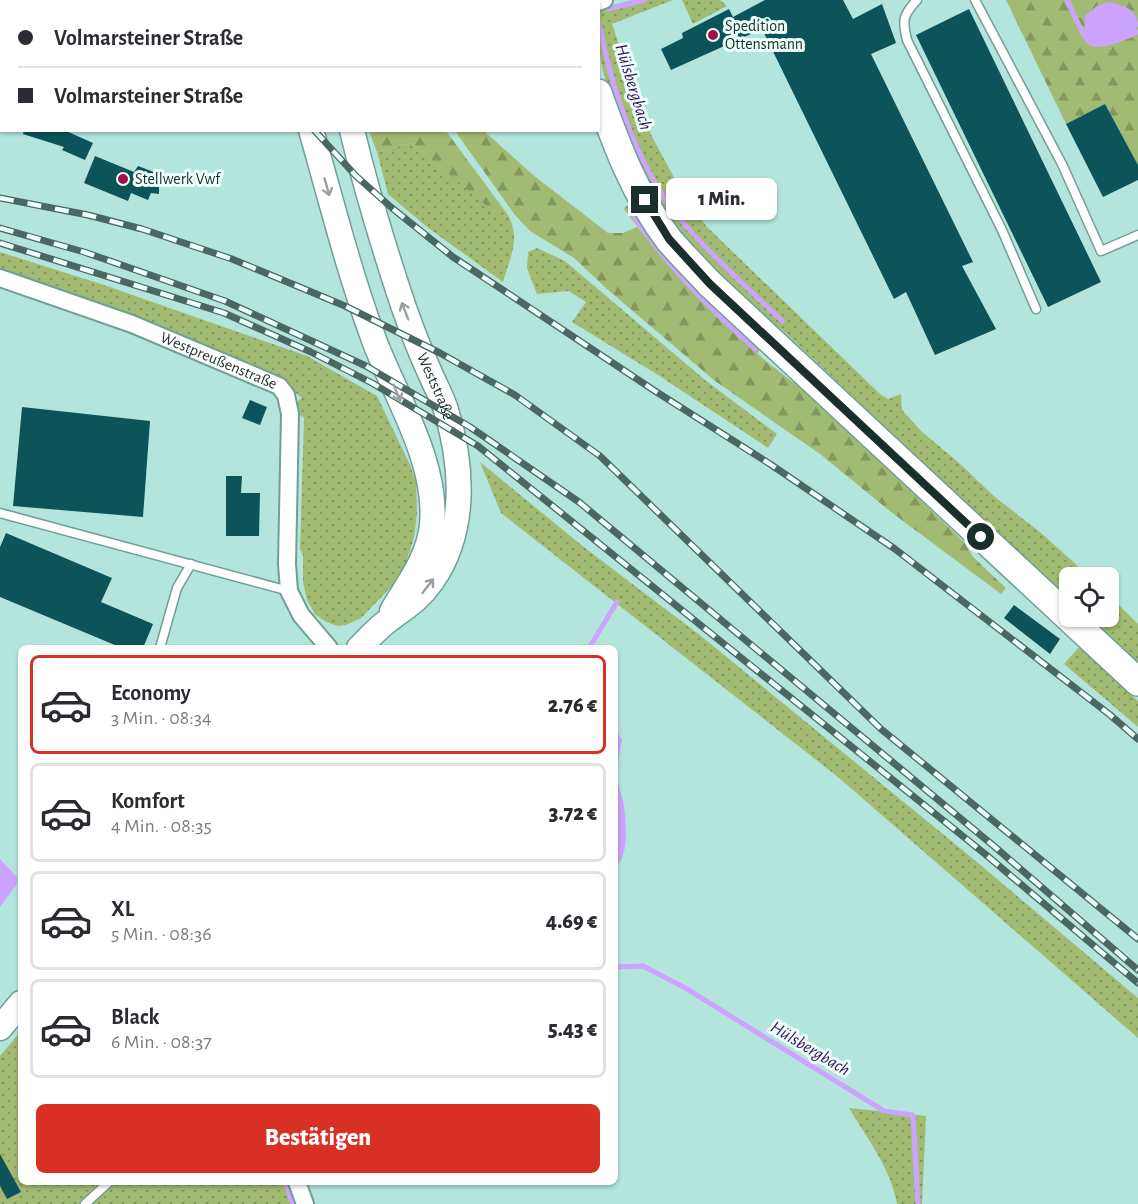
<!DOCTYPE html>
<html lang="de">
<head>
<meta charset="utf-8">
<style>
  :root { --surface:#fff; --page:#f7f7f7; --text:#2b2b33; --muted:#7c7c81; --line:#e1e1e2; --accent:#d93025 }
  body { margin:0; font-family:"Alegreya Sans",sans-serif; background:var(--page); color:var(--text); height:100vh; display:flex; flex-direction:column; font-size:22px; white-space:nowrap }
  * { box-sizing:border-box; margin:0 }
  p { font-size:20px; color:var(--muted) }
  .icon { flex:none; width:33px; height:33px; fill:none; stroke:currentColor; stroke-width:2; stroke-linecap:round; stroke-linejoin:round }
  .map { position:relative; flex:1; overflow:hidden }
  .panel { position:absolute; left:18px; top:645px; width:600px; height:540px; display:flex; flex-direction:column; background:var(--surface); border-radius:9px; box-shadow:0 2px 4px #0004 }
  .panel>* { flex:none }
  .top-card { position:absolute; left:0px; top:0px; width:600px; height:132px; box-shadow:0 2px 4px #0004; display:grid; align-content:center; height:132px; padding:0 18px; background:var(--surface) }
  .controls { position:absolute; left:1059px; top:567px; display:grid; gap:12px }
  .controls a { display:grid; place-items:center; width:60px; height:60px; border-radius:9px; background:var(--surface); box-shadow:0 2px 4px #0004; font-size:30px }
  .end { position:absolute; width:27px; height:27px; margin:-14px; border:8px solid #1a2e2b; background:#fff; box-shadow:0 0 0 3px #fff }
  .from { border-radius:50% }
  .bubble { position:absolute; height:42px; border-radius:9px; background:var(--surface); box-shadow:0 2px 4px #0004; font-size:20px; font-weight:800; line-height:42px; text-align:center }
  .top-card b { display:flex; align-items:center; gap:21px; height:57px; font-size:22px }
  .top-card b+b { border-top:2px solid var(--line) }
  .top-card i { width:15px; height:15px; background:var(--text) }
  ul { padding:10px 0 0; list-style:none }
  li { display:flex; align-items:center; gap:18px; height:99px; margin:0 12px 9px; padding:0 6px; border:3px solid var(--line); border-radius:9px }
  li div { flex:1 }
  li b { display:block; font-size:22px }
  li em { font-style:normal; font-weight:800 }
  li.on { border-color:var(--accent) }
  li>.icon { width:54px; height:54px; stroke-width:1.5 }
  .action { display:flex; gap:12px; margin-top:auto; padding:12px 18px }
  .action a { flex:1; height:69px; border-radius:9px; background:var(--accent); color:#fff; font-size:24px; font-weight:800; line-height:69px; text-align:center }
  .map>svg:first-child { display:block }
</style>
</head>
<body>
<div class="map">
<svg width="1138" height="1204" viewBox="0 0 1138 1204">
  <defs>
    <pattern id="grass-dots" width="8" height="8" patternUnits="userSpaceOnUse" patternTransform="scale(1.5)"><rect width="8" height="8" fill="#a2bb72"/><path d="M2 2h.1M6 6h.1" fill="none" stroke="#83985e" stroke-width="1.8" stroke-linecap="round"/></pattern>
    <pattern id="forest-firs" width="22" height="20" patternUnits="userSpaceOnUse" patternTransform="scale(1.5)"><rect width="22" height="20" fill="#a2bb72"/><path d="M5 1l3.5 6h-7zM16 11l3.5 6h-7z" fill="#83985e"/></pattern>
  </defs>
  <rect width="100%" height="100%" fill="#b4e5dd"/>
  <!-- grass -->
  <g fill="url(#grass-dots)">
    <path d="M633 0H673L612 24 648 129 686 200 707 227 880 394 888 399 901 394 902 410 921 431 958 462 995 497 1041 533 1090 577 1070 578 1069 600 790 337 780 328 776 329C740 294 703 260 672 220 639 179 607 102 599 50 597 38 599 25 598 13L605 7Z"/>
    <polygon points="682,0 720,0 727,6 693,24"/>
    <path d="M412 143 495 212 508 215C521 238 510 258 503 282L427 227 388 194 377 152Z"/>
    <path d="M630 205 702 293 759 347 758 354C709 310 663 262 624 209L626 206Z"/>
    <polygon points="537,248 565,261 705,380 777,434 768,448 658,375 572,322 586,302 569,291 537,294 527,268 528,252"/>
    <polygon points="0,252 104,285 307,356 377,396 410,465 416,482 417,514 414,538 405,565 393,585 361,618 346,625 338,626 326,622 315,614 307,600 303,582 303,555 300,549 304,418 300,415 297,402 302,398 286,385 162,328 0,272"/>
    <polygon points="480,462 585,548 701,636 977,862 1138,998 1138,1038 838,777 501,513"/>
    <polygon points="1109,595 1138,624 1138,664 1087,617 1108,616"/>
    <polygon points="1079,647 1138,701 1138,727 1064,664"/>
    <polygon points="21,1031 21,1182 284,1182 292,1204 0,1204 0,1056"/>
    <path d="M849 1108 926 1116 922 1204H897C891 1169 867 1138 849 1108Z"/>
  </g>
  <!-- forest -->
  <g fill="url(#forest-firs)">
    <polygon points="1006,0 1138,0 1138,165 1105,104 1066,124"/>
    <polygon points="369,131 446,131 508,215 495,213 412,143 377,152"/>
    <polygon points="455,131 484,131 533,175 608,233 623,233 637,227 715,315 768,363 802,389 892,473 964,542 973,557 1006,588 1001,594 891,512 820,454 715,381 607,289 574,258 530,231 515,215"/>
  </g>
  <!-- water -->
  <g fill="#cca4ff">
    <path d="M1109 2C1123 5 1138 9 1138 26 1136 29 1134 32 1132 34 1124 40 1094 50 1087 39 1084 34 1085 22 1085 16L1098 5Z"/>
    <path d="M615 728 622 740C619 754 617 767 618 782 619 790 623 797 624 805 626 825 630 854 615 868Z"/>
    <polygon points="0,859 17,877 17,884 0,907"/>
  </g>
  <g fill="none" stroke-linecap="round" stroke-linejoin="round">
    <!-- stream -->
    <g stroke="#cca4ff" stroke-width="5">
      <path d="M1067 0C1072 9 1083 39 1091 43 1102 49 1127 36 1138 32"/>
      <polyline points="608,9 645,0"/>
      <path d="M599 23C612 92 638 170 684 224 714 258 749 289 782 321"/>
      <path d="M630 211C664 263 709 308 755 349"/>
      <polyline points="589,648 617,602"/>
      <polyline points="615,967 643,966 687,989 884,1111 913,1115 918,1204"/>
      <polyline points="285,1182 293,1204"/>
    </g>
  </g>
  <!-- building -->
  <g fill="#0c545a">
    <polygon points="765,0 843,0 853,19 882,4 896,43 871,54 973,262 962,266 996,329 935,355 906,292 894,299 762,29 671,70 661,49 683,38 682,33 729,9 733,17"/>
    <polygon points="969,9 1101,282 1048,307 916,35"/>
    <polygon points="1105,104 1138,165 1138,180 1103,197 1066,124"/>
    <polygon points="24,130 64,130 93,143 85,160 62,150 64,147 23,134"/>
    <polygon points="95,156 134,172 138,166 159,174 159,194 151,193 148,200 131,193 128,201 84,183"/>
    <polygon points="250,400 267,407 260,425 242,418"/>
    <polygon points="22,407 150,421 143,517 13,506"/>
    <polygon points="226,476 242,476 241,493 260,493 259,536 226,536"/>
    <polygon points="6,533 112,578 101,602 153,624 143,648 122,648 0,597 0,547"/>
    <polygon points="1014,605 1060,639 1050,654 1004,618"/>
    <polygon points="0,1154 21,1192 7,1199 0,1186"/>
  </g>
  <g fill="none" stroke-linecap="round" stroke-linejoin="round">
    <!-- lane casing -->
    <g stroke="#719f98" stroke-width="11">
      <g id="lane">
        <path d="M917 0C903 15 902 20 907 40L1002 230 1036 309"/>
        <polyline points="975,0 1062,164 1101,251 1138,235"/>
        <polyline points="0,513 289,591"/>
        <polyline points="160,648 177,588 191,564"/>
        <polyline points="85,1204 109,1182"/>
      </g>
    </g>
    <!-- street casing -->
    <g stroke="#719f98" stroke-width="20">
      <g id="street">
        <polyline points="598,2 604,0"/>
        <path id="s1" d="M0 278 132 324 279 386 286 395 290 414 287 564 289 591 301 615 329 648"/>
        <polyline points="297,1182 305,1204"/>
      </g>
    </g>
    <!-- secondary casing -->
    <g stroke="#719f98" stroke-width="27">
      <g id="secondary">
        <polyline points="279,0 280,2"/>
        <polyline points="320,0 320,2"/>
        <path d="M311 130C331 200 349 272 374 340 396 398 438 462 432 525 429 557 408 584 392 611"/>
        <path id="s2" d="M352 130C366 189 384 248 403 305 411 328 420 351 430 373 435 385 442 397 446 410 463 466 467 531 432 581 417 602 404 608 385 623 376 630 367 640 359 648"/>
        <polyline points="0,1028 21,1003"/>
      </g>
    </g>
    <!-- primary casing -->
    <g stroke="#719f98" stroke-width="30">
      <g id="primary">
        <polyline points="573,0 573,2"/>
        <path d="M598 93C616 144 636 197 669 240 682 255 697 270 710 284L1138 682"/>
      </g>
    </g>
    <!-- lane -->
    <use href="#lane" stroke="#fff" stroke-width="8"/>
    <!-- street -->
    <use href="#street" stroke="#fff" stroke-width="16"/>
    <!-- secondary -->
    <use href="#secondary" stroke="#fff" stroke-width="24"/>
    <!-- primary -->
    <use href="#primary" stroke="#fff" stroke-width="27"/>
    <!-- rail casing -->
    <g stroke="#4a6762" stroke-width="7">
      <g id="rail">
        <polyline points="229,0 230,2"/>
        <polyline points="314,130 356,176 392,208 453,257 655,391 770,464 895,549 1109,714 1138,739"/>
        <polyline points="0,198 88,215 142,229 232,259 345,306 440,353 515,395 600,456 881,729 1138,939"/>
        <polyline points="0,228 84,252 225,301 366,366 470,427 579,502 995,847 1138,970"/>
        <polyline points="0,243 224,313 311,352 372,383 478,446 985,854 1138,983"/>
      </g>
    </g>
    <!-- rail -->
    <use href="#rail" stroke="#ecfffb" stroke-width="4.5" stroke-dasharray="14" stroke-linecap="butt"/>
  </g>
  <!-- one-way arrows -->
  <defs><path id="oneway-shaft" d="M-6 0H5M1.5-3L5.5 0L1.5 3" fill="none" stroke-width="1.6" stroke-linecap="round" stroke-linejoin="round" transform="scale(1.5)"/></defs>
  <g stroke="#98a1a0">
    <use href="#oneway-shaft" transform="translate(327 187) rotate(74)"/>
    <use href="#oneway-shaft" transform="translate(405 311) rotate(-111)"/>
    <use href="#oneway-shaft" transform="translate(397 393) rotate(68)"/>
    <use href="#oneway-shaft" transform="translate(428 586) rotate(-52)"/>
  </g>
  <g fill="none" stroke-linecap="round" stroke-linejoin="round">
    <!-- route -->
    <polyline stroke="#1a2e2b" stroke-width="8" points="645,200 669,239 710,284 981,537"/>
  </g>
  <!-- markers -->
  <g fill="#a4104f" stroke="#ecfffb" stroke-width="2">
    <circle cx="713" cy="35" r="6"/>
    <circle cx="123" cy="179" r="6"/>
  </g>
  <g text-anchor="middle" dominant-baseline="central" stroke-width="6" stroke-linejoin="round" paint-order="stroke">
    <!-- poi labels -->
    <g font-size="16" fill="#1a2e2b" stroke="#ecfffb" text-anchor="start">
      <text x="725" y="26">Spedition<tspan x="725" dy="18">Ottensmann</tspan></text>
      <text x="135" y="179">Stellwerk Vwf</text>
    </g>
    <!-- street labels -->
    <g font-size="16" fill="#1a2e2b" stroke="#ecfffb">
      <text stroke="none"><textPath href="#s1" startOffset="234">Westpreußenstraße</textPath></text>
      <text stroke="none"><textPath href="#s2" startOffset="270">Weststraße</textPath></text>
    </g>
    <!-- water labels -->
    <g font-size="18" font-style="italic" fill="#381358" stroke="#ecfffb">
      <text transform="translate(633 87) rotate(73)">Hülsbergbach</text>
      <text transform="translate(810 1049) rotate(31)">Hülsbergbach</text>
    </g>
  </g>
</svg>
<div class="controls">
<a><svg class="icon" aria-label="locate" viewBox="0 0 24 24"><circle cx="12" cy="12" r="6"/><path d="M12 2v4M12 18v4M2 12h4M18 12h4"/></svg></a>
</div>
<i class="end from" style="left:981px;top:537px"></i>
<i class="end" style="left:645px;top:200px"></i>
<div class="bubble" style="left:666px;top:178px;width:111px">1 Min.</div>
<div class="top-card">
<b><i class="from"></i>Volmarsteiner Straße</b>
<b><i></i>Volmarsteiner Straße</b>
</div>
<section class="panel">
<ul>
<li class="on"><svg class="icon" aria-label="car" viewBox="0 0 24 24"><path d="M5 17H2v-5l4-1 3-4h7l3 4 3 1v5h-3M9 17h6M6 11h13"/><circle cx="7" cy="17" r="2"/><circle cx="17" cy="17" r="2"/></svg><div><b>Economy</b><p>3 Min. · 08:34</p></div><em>2.76 €</em></li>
<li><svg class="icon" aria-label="car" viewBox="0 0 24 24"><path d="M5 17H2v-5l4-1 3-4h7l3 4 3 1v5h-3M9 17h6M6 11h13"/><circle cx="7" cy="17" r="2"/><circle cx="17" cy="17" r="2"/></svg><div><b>Komfort</b><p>4 Min. · 08:35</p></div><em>3.72 €</em></li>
<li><svg class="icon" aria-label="car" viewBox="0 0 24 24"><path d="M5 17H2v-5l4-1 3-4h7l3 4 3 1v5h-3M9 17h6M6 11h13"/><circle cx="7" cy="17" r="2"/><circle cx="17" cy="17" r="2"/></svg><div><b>XL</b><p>5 Min. · 08:36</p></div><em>4.69 €</em></li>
<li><svg class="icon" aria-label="car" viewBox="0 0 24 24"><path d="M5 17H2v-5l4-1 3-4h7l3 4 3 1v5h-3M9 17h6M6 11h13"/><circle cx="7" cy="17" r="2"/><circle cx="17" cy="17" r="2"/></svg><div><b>Black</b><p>6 Min. · 08:37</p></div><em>5.43 €</em></li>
</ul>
<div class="action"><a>Bestätigen</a></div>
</section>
</div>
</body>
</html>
